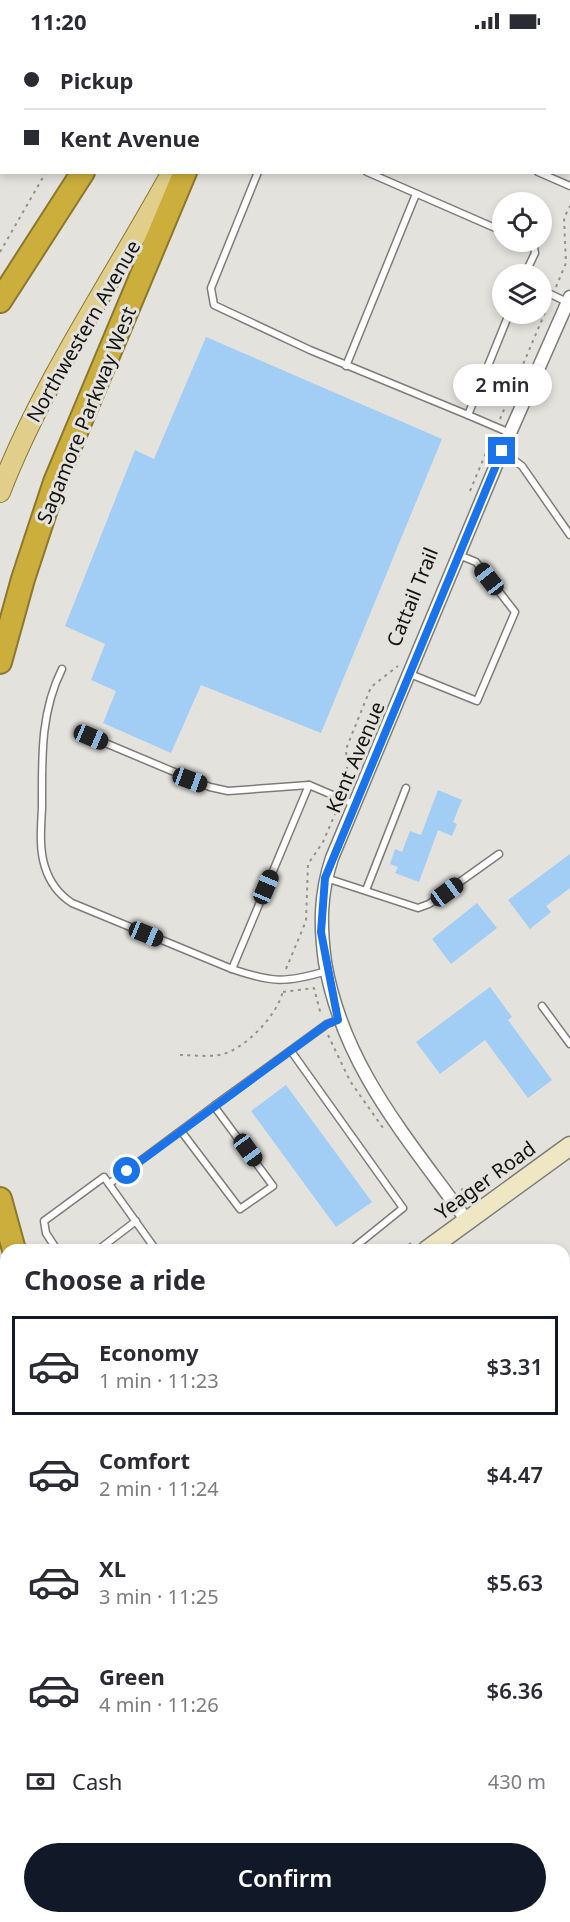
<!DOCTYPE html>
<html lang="en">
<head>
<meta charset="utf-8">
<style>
  :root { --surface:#fff; --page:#f2f2f3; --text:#2b2b33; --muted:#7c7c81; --line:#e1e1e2; --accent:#111827 }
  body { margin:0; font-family:"Noto Sans",sans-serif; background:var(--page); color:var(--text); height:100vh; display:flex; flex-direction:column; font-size:22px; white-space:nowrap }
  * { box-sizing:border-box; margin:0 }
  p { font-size:20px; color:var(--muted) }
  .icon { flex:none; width:33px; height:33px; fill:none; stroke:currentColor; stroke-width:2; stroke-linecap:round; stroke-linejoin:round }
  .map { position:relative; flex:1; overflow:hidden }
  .drawer { position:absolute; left:0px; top:1202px; width:570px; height:680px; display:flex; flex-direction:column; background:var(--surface); border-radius:18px 18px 0 0; box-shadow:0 3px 9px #0003 }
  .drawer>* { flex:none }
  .hud { position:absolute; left:0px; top:0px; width:570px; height:132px; box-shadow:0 3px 9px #0003; display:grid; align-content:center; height:132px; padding:0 24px; background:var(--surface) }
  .fabs { position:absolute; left:492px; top:150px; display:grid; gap:12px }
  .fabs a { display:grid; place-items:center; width:60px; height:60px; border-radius:50%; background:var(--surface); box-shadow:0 3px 9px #0003; font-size:30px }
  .end { position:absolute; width:27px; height:27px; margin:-14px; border:8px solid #1a73e8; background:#fff; box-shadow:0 0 0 3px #fff }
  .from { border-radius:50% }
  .bubble { position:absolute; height:42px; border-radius:21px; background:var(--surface); box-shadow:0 3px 9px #0003; font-size:20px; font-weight:600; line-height:42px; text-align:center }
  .car { position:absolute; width:18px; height:36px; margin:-18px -9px; border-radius:8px; box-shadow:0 0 4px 2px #0007; background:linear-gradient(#222 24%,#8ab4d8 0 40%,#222 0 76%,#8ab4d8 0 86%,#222 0) }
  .hud b { display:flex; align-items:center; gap:21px; height:57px; font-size:22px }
  .hud b+b { border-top:2px solid var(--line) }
  .hud i { width:15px; height:15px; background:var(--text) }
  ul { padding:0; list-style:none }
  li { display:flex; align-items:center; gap:18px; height:99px; margin:0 12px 9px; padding:0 12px; border:3px solid transparent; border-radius:0px }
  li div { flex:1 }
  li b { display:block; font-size:22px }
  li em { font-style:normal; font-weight:600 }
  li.on { border-color:var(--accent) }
  li>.icon { width:54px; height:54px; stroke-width:1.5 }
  h2 { padding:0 24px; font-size:27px; line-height:72px }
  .pay { display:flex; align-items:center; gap:15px; height:66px; padding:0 24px; font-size:22px }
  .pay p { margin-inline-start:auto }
  .primary-button { display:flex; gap:12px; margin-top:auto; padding:12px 24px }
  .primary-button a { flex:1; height:69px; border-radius:36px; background:var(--accent); color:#fff; font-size:24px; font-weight:600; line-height:69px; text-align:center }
  .status { display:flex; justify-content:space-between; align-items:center; height:42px; padding:0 30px; background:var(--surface); direction:ltr }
  .status svg { height:16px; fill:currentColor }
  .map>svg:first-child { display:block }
</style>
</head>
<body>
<div class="status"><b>11:20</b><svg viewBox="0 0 49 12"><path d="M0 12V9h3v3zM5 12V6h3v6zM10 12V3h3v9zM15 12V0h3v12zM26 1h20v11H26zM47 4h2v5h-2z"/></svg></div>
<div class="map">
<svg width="570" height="1880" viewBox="0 0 570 1880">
  <rect width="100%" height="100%" fill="#e3e2dd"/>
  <!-- building -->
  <g fill="#a2cef5">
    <polygon points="206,295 442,397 321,691 201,643 171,711 103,681 116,649 91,638 105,602 65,584 135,408 154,417"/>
    <polygon points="438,748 462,758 453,780 457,782 452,794 438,788 419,840 395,831 398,825 390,822 395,807 402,810 410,789 421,793"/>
    <polygon points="570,812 570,846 546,864 551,870 530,887 508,858"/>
    <polygon points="477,861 497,886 451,922 432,897"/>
    <polygon points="490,945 512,975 508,978 552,1038 528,1056 485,998 440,1032 416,1000"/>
    <polygon points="286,1043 372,1160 336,1185 251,1069"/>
  </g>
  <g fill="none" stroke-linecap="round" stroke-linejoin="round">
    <!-- lane casing -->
    <g stroke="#7e7c78" stroke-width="9">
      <g id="lane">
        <polyline points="27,2 28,0"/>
        <polyline points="347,2 347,0"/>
        <polyline points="0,34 2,32"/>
        <polyline points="568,113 570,109"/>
        <polyline points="258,130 211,246 214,263 310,308 468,373"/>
        <polyline points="367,130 502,189"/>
        <polyline points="538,130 570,144"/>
        <polyline points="525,232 535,211 534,205 526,200"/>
        <polyline points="542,248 567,260"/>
        <polyline points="509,272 468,373 510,391"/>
        <polyline points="346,324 416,152"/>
        <polyline points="502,409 522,424 570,493"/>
        <path d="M62 627C40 671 42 717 42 766 41 785 39 807 45 825 50 841 58 852 72 861L232 927"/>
        <polyline points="410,632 477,659 515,570 476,520 459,513"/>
        <polyline points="91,695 210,745 228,749 309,743"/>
        <polyline points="326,836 418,866 429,862 499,812"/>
        <polyline points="366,848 406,746"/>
        <path d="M327 929C285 941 273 941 232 927L309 743 356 763"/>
        <polyline points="542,964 570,1002"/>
        <polyline points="291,1009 403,1166 351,1208"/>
        <polyline points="181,1089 240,1167 273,1144 214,1064 327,982 338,978"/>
        <polyline points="109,1142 214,1064"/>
        <polyline points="57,1208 46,1191 44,1179 104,1135 156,1208"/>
        <polyline points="98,1208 136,1179"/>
        <polyline points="0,1424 6,1433"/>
        <polyline points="564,1453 570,1462"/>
        <polyline points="0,1455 6,1451"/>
        <polyline points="564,1785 570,1793"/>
        <polyline points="448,1875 452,1880"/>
      </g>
    </g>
    <!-- street casing -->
    <g stroke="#7e7c78" stroke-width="15">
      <g id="street">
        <path d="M467 1179C407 1095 343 1025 325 920 320 883 320 852 332 816L502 409 570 255"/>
        <polyline points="0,1870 7,1880"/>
        <polyline points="154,1880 155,1875"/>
      </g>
    </g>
    <!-- secondary casing -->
    <g stroke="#7e7c78" stroke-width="21">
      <g id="secondary">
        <polyline points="427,1208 570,1104"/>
        <polyline points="0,1518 6,1513"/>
      </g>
    </g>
    <!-- primary casing -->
    <g stroke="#8b782d" stroke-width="22">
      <path id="primary" d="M0 450C44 337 114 236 172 130"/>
    </g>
    <!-- highway casing -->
    <g stroke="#8b782d" stroke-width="26">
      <g id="highway">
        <polyline points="165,2 166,0"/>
        <polyline points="238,2 238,0"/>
        <polyline points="0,259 83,130"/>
        <polyline points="0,620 23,537 55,440 185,130"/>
        <polyline points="0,1157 14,1208"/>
        <polyline points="0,1287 6,1299"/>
        <polyline points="373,1875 376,1880"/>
        <polyline points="406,1875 410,1880"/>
      </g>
    </g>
    <!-- path -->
    <g stroke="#93928e" stroke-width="2" stroke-dasharray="3 4.5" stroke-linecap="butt">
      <polyline points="120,2 121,0"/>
      <polyline points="0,210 46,130"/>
      <polyline points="556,245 566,221 564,176 570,164"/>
      <polyline points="500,377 549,261"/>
      <polyline points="470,449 493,394"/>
      <polyline points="348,743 346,707 371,645 398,624"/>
      <polyline points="286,927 306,879 308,822 323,800 338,765"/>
      <polyline points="283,950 314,946 321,973"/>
      <polyline points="328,993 350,1039 383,1086"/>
      <path d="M180 1013C192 1013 206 1015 219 1013 244 1009 279 972 283 948"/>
      <polyline points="461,1148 474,1141"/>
      <polyline points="403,1208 412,1200"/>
      <polyline points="0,1487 6,1483"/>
      <polyline points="564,1548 570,1544"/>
      <polyline points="564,1586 570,1594"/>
      <polyline points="564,1643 570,1650"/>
      <polyline points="564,1698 568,1704"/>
      <polyline points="564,1707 570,1702"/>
      <polyline points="564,1758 570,1754"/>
    </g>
    <!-- lane -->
    <use href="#lane" stroke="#fff" stroke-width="6"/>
    <!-- street -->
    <use href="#street" stroke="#fff" stroke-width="12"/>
    <!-- secondary -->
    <use href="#secondary" stroke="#efe7c4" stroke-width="18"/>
    <!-- primary -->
    <use href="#primary" stroke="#e0ce8a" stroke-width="20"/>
    <!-- highway -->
    <use href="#highway" stroke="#cbae3c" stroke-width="22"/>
  </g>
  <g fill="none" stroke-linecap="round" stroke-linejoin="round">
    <!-- route -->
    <polyline stroke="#1a73e8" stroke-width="8" points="127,1129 327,982 338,978 321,890 325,836 502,409"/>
  </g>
  <g text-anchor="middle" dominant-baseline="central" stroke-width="6" stroke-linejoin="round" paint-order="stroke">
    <!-- street labels -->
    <g font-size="20" fill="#131311" stroke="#e3e2dd">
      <text transform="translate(83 289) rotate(-60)">Northwestern Avenue</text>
      <text transform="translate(86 373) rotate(-68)">Sagamore Parkway West</text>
      <text transform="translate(412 555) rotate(-68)">Cattail Trail</text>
      <text transform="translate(355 715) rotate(-67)">Kent Avenue</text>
      <text transform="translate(485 1138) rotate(-36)">Yeager Road</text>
    </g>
  </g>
</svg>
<div class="fabs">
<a><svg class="icon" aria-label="locate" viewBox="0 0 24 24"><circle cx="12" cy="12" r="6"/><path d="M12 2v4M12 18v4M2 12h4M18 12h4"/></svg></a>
<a><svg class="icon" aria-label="layers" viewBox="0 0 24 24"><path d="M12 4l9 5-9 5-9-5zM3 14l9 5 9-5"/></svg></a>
</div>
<i class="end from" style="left:127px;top:1129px"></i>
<i class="end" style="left:502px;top:409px"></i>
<div class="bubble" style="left:453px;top:322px;width:99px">2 min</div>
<i class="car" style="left:489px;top:537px;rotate:322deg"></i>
<i class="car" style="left:91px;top:695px;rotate:113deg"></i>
<i class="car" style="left:190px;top:738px;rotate:110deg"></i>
<i class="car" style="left:266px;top:845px;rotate:23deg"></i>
<i class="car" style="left:447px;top:850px;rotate:54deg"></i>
<i class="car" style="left:146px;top:892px;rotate:112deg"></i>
<i class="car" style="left:248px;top:1108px;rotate:144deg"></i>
<div class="hud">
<b><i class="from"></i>Pickup</b>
<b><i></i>Kent Avenue</b>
</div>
<section class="drawer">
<h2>Choose a ride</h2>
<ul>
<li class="on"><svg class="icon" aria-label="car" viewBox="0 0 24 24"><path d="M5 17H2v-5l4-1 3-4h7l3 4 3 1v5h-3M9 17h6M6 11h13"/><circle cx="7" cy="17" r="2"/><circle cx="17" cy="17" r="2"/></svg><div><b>Economy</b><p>1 min · 11:23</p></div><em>$3.31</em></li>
<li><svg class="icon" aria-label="car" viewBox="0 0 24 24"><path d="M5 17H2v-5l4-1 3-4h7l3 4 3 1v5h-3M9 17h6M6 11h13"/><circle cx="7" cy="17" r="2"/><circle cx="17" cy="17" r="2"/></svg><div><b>Comfort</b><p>2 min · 11:24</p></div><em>$4.47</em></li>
<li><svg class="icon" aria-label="car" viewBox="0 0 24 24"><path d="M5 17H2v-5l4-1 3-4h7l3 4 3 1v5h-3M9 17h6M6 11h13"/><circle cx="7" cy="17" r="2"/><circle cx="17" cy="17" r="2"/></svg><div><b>XL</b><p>3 min · 11:25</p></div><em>$5.63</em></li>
<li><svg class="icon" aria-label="car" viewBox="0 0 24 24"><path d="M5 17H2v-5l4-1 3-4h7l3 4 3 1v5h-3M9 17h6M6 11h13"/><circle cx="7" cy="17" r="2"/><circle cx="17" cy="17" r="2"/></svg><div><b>Green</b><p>4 min · 11:26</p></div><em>$6.36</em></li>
</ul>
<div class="pay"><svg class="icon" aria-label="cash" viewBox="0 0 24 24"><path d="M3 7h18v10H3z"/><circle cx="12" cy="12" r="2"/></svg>Cash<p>430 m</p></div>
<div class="primary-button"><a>Confirm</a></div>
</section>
</div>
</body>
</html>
